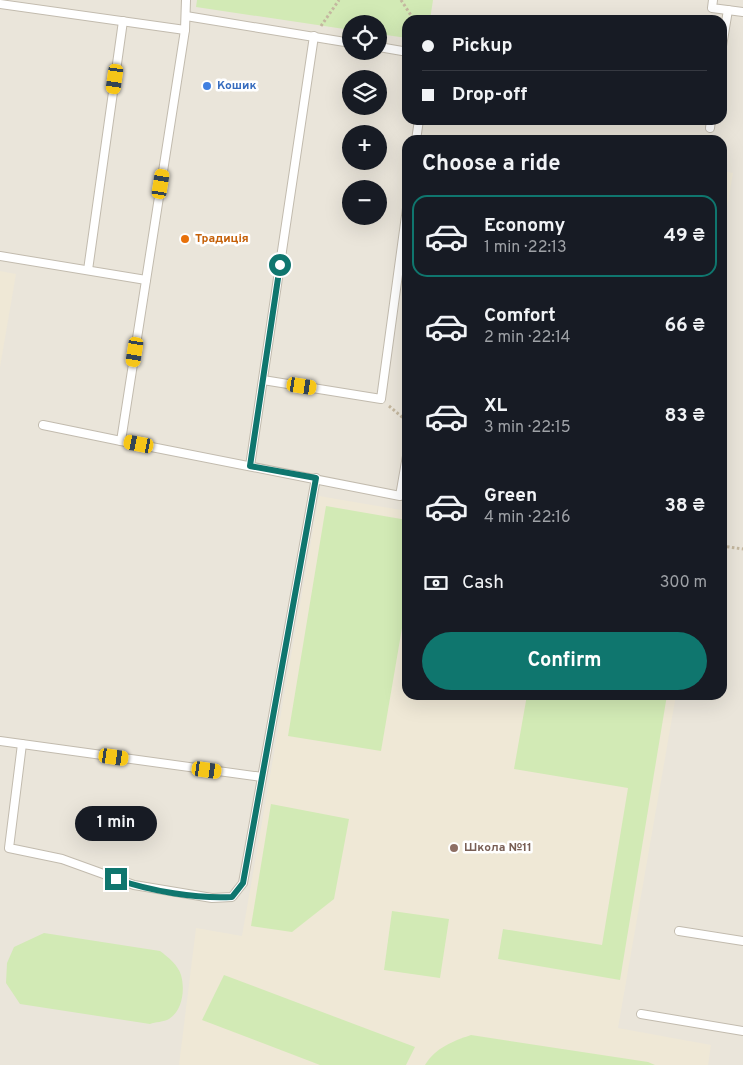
<!DOCTYPE html>
<html lang="en">
<head>
<meta charset="utf-8">
<style>
  :root { --surface:#171b24; --page:#242831; --text:#f1f3f6; --muted:#9ea1a6; --line:#363941; --accent:#0f766e }
  body { margin:0; font-family:Overpass,sans-serif; background:var(--page); color:var(--text); height:100vh; display:flex; flex-direction:column; font-size:19px; white-space:nowrap }
  * { box-sizing:border-box; margin:0 }
  p { font-size:16px; color:var(--muted) }
  .icon { flex:none; width:28px; height:28px; fill:none; stroke:currentColor; stroke-width:2; stroke-linecap:round; stroke-linejoin:round }
  .map { position:relative; flex:1; overflow:hidden }
  .sheet { position:absolute; left:402px; top:135px; width:325px; height:565px; display:flex; flex-direction:column; background:var(--surface); border-radius:15px; box-shadow:0 5px 20px #0002 }
  .sheet>* { flex:none }
  .banner { position:absolute; left:402px; top:15px; width:325px; height:110px; border-radius:15px; box-shadow:0 5px 20px #0002; display:grid; align-content:center; height:110px; padding:0 20px; background:var(--surface) }
  .controls { position:absolute; left:342px; top:15px; display:grid; gap:10px }
  .controls a { display:grid; place-items:center; width:45px; height:45px; border-radius:50%; background:var(--surface); box-shadow:0 5px 20px #0002; font-size:25px }
  .end { position:absolute; width:22px; height:22px; margin:-11px; border:6px solid #0f766e; background:#fff; box-shadow:0 0 0 2px #fff }
  .from { border-radius:50% }
  .bubble { position:absolute; height:35px; border-radius:18px; background:var(--surface); box-shadow:0 5px 20px #0002; font-size:16px; font-weight:700; line-height:35px; text-align:center }
  .car { position:absolute; width:15px; height:30px; margin:-15px -8px; border-radius:6px; box-shadow:0 0 4px 1px #0007; background:linear-gradient(#f5c518 24%,#345 0 40%,#f5c518 0 76%,#345 0 86%,#f5c518 0) }
  .banner b { display:flex; align-items:center; gap:18px; height:48px; font-size:19px }
  .banner b+b { border-top:1px solid var(--line) }
  .banner i { width:12px; height:12px; background:var(--text) }
  ul { padding:0; list-style:none }
  li { display:flex; align-items:center; gap:15px; height:82px; margin:0 10px 8px; padding:0 10px; border:2px solid transparent; border-radius:15px }
  li div { flex:1 }
  li b { display:block; font-size:19px }
  li em { font-style:normal; font-weight:700 }
  li.selected { border-color:var(--accent) }
  li>.icon { width:45px; height:45px; stroke-width:1.5 }
  h2 { padding:0 20px; font-size:22px; line-height:60px }
  .pay { display:flex; align-items:center; gap:12px; height:55px; padding:0 20px; font-size:19px }
  .pay p { margin-inline-start:auto }
  .button { display:flex; gap:10px; margin-top:auto; padding:10px 20px }
  .button a { flex:1; height:58px; border-radius:30px; background:var(--accent); color:#fff; font-size:20px; font-weight:700; line-height:58px; text-align:center }
  .map>svg:first-child { display:block }
</style>
</head>
<body>
<div class="map">
<svg width="743" height="1065" viewBox="0 0 743 1065">
  <rect width="100%" height="100%" fill="#f6f3ec"/>
  <!-- residential -->
  <path fill="#eae5da" fill-rule="evenodd" d="M0 0H743V1065H0ZM408 20H722V120H408ZM351 24H379V51H351ZM351 79H379V106H351ZM351 134H379V161H351ZM408 140H722V695H408ZM351 189H379V216H351Z"/>
  <!-- education -->
  <g fill="#efe8d6">
    <polygon points="723,171 733,173 723,231 722,171"/>
    <polygon points="0,271 16,274 0,367"/>
    <polygon points="319,496 407,511 408,695 676,695 618,1028 711,1045 708,1065 179,1065 196,928 242,936"/>
  </g>
  <!-- green -->
  <g fill="#d2eab5">
    <polygon points="197,0 433,0 430,20 408,20 407,38 379,34 379,24 351,24 351,30 196,7"/>
    <polygon points="326,506 407,520 407,629 402,628 381,751 288,736"/>
    <polygon points="527,695 667,695 620,980 498,959 503,929 602,945 628,788 514,769"/>
    <polygon points="271,804 349,819 334,899 292,932 251,926"/>
    <polygon points="392,911 449,919 440,978 384,970"/>
    <path d="M44 933 160 951C168 957 178 965 181 975 185 989 183 1010 169 1019 164 1022 155 1022 150 1024L20 1004 6 983 7 963 14 947Z"/>
    <polygon points="224,975 415,1047 406,1065 320,1065 202,1020"/>
    <path d="M471 1035 648 1062 655 1065H425C435 1048 453 1041 471 1035Z"/>
  </g>
  <g fill="none" stroke-linecap="round" stroke-linejoin="round">
    <!-- lane casing -->
    <g stroke="#c2bbae" stroke-width="10">
      <g id="lane">
        <polyline points="713,0 712,8 743,12"/>
        <polyline points="0,4 185,30"/>
        <polyline points="186,16 351,43"/>
        <polyline points="722,46 728,10"/>
        <polyline points="379,47 408,52"/>
        <polyline points="710,128 711,120"/>
        <polyline points="416,140 419,120"/>
        <polyline points="0,256 146,280"/>
        <polyline points="88,270 123,21"/>
        <polyline points="263,380 381,399 408,201"/>
        <polyline points="43,425 121,441 185,30 186,0"/>
        <polyline points="121,441 400,496 408,450"/>
        <polyline points="250,466 314,36"/>
        <polyline points="0,741 262,777"/>
        <polyline points="22,744 9,848 62,859 134,885 212,898 232,897 243,883 316,478"/>
        <polyline points="679,931 743,941"/>
        <polyline points="641,1014 743,1031"/>
      </g>
    </g>
    <!-- path -->
    <g stroke="#c4b79f" stroke-width="3" stroke-dasharray="2.5 2.5" stroke-linecap="butt">
      <polyline points="401,0 414,20"/>
      <polyline points="321,26 339,0"/>
      <polyline points="389,406 408,422"/>
      <polyline points="722,546 743,549"/>
    </g>
    <!-- lane -->
    <use href="#lane" stroke="#fff" stroke-width="8"/>
  </g>
  <g fill="none" stroke-linecap="round" stroke-linejoin="round">
    <!-- route -->
    <path stroke="#0f766e" stroke-width="6" d="M116 879C150 891 197 899 232 897L243 883 316 478 250 466 280 265"/>
  </g>
  <!-- markers -->
  <circle fill="#3f7fe0" stroke="#fff" stroke-width="2" cx="207" cy="86" r="5"/>
  <circle fill="#e8710a" stroke="#fff" stroke-width="2" cx="185" cy="239" r="5"/>
  <circle fill="#8d6e63" stroke="#fff" stroke-width="2" cx="454" cy="848" r="5"/>
  <g text-anchor="middle" dominant-baseline="central" stroke-width="5" stroke-linejoin="round" paint-order="stroke">
    <!-- shop labels -->
    <g font-size="12" font-weight="bold" fill="#366cbe" stroke="#fff" text-anchor="start">
      <text x="217" y="86">Кошик</text>
    </g>
    <!-- food labels -->
    <g font-size="12" font-weight="bold" fill="#c56008" stroke="#fff" text-anchor="start">
      <text x="195" y="239">Традиція</text>
    </g>
    <!-- education labels -->
    <g font-size="12" font-weight="bold" fill="#785e54" stroke="#fff" text-anchor="start">
      <text x="464" y="848">Школа №11</text>
    </g>
  </g>
</svg>
<div class="controls">
<a><svg class="icon" aria-label="locate" viewBox="0 0 24 24"><circle cx="12" cy="12" r="6"/><path d="M12 2v4M12 18v4M2 12h4M18 12h4"/></svg></a>
<a><svg class="icon" aria-label="layers" viewBox="0 0 24 24"><path d="M12 4l9 5-9 5-9-5zM3 14l9 5 9-5"/></svg></a>
<a>+</a>
<a>−</a>
</div>
<i class="end from" style="left:280px;top:265px"></i>
<i class="end" style="left:116px;top:879px"></i>
<div class="bubble" style="left:75px;top:806px;width:82px">1 min</div>
<i class="car" style="left:115px;top:79px;rotate:188deg"></i>
<i class="car" style="left:161px;top:184px;rotate:9deg"></i>
<i class="car" style="left:135px;top:352px;rotate:189deg"></i>
<i class="car" style="left:302px;top:386px;rotate:99deg"></i>
<i class="car" style="left:139px;top:444px;rotate:281deg"></i>
<i class="car" style="left:114px;top:757px;rotate:98deg"></i>
<i class="car" style="left:207px;top:770px;rotate:98deg"></i>
<div class="banner">
<b><i class="from"></i>Pickup</b>
<b><i></i>Drop-off</b>
</div>
<section class="sheet">
<h2>Choose a ride</h2>
<ul>
<li class="selected"><svg class="icon" aria-label="car" viewBox="0 0 24 24"><path d="M5 17H2v-5l4-1 3-4h7l3 4 3 1v5h-3M9 17h6M6 11h13"/><circle cx="7" cy="17" r="2"/><circle cx="17" cy="17" r="2"/></svg><div><b>Economy</b><p>1 min · 22:13</p></div><em>49 ₴</em></li>
<li><svg class="icon" aria-label="car" viewBox="0 0 24 24"><path d="M5 17H2v-5l4-1 3-4h7l3 4 3 1v5h-3M9 17h6M6 11h13"/><circle cx="7" cy="17" r="2"/><circle cx="17" cy="17" r="2"/></svg><div><b>Comfort</b><p>2 min · 22:14</p></div><em>66 ₴</em></li>
<li><svg class="icon" aria-label="car" viewBox="0 0 24 24"><path d="M5 17H2v-5l4-1 3-4h7l3 4 3 1v5h-3M9 17h6M6 11h13"/><circle cx="7" cy="17" r="2"/><circle cx="17" cy="17" r="2"/></svg><div><b>XL</b><p>3 min · 22:15</p></div><em>83 ₴</em></li>
<li><svg class="icon" aria-label="car" viewBox="0 0 24 24"><path d="M5 17H2v-5l4-1 3-4h7l3 4 3 1v5h-3M9 17h6M6 11h13"/><circle cx="7" cy="17" r="2"/><circle cx="17" cy="17" r="2"/></svg><div><b>Green</b><p>4 min · 22:16</p></div><em>38 ₴</em></li>
</ul>
<div class="pay"><svg class="icon" aria-label="cash" viewBox="0 0 24 24"><path d="M3 7h18v10H3z"/><circle cx="12" cy="12" r="2"/></svg>Cash<p>300 m</p></div>
<div class="button"><a>Confirm</a></div>
</section>
</div>
</body>
</html>
